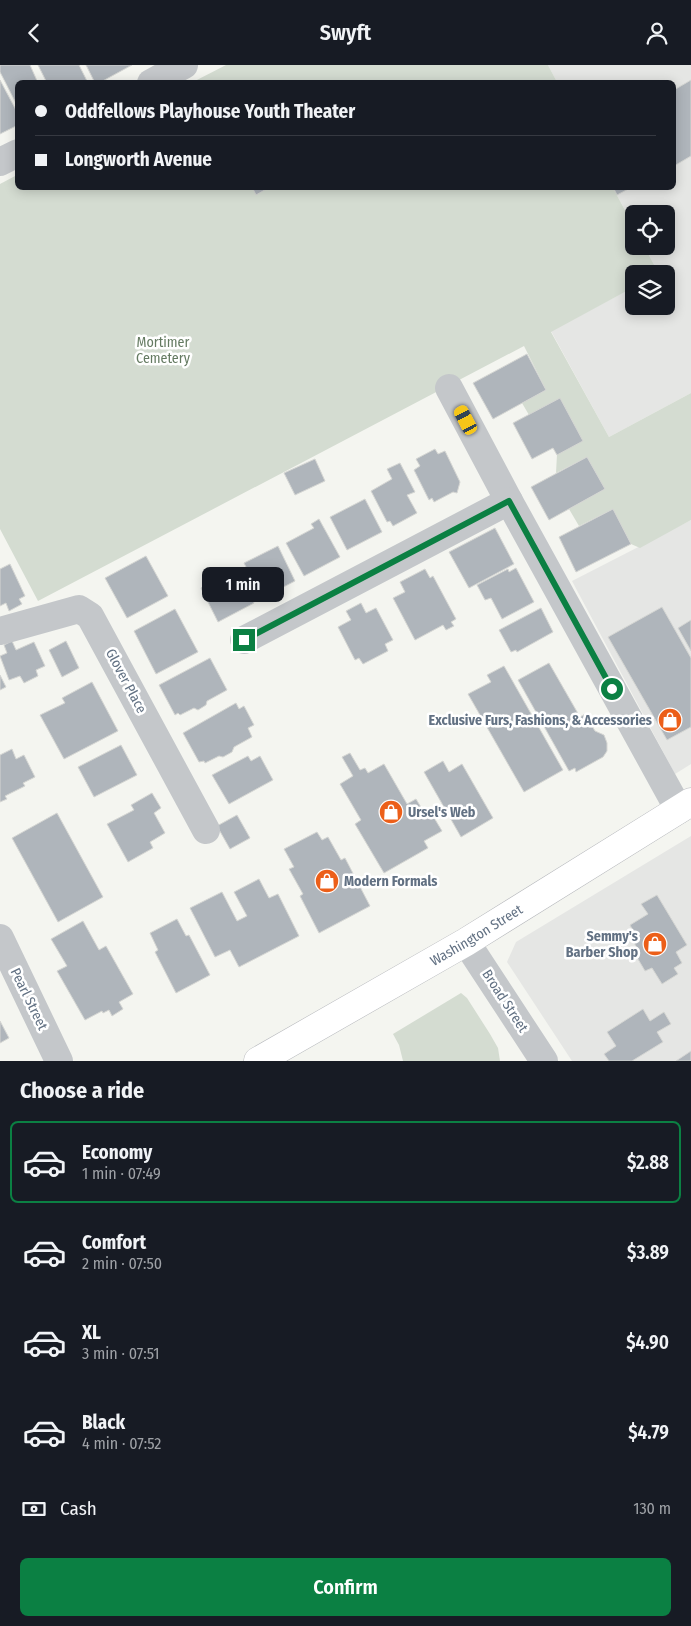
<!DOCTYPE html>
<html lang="en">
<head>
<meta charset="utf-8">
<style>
  :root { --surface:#171b24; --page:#242831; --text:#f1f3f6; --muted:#9ea1a6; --line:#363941; --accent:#0b8043 }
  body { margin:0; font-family:"Fira Sans Condensed",sans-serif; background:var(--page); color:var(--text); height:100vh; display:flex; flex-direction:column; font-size:19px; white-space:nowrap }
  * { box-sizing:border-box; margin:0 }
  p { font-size:16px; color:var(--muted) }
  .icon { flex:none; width:28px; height:28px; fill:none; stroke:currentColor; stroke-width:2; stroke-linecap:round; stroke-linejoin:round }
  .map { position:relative; height:996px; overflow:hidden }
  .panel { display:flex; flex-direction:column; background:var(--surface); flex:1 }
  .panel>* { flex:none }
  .top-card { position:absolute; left:15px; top:15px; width:661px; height:110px; border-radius:8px; box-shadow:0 2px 12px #0003; display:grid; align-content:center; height:110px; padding:0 20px; background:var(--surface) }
  .fabs { position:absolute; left:625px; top:140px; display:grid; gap:10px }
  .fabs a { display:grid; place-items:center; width:50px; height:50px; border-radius:8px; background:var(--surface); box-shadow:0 2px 12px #0003; font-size:25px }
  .end { position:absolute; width:22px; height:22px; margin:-11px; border:6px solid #0b8043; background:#fff; box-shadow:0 0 0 2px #fff }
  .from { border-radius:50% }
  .bubble { position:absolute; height:35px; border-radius:8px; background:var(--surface); box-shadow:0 2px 12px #0003; font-size:16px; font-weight:600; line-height:35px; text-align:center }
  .car { position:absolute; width:15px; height:30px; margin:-15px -8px; border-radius:6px; box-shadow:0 0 4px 1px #0007; background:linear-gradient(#f5c518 24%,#345 0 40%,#f5c518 0 76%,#345 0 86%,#f5c518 0) }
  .top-card b { display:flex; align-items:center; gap:18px; height:48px; font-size:19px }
  .top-card b+b { border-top:1px solid var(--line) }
  .top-card i { width:12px; height:12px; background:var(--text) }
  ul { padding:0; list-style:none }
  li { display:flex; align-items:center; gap:15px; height:82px; margin:0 10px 8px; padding:0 10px; border:2px solid transparent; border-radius:8px }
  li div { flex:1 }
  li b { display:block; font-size:19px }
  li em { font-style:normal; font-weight:600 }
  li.on { border-color:var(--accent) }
  li>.icon { width:45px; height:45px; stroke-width:1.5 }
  h2 { padding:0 20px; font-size:22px; line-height:60px }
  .pay { display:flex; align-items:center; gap:12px; height:55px; padding:0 20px; font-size:19px }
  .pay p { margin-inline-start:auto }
  .button { display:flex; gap:10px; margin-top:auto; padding:10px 20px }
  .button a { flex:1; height:58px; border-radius:8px; background:var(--accent); color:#fff; font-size:20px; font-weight:600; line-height:58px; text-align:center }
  header { display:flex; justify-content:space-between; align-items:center; height:65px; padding:0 20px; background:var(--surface); font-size:22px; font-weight:600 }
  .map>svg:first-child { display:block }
</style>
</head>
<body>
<header><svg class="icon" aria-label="back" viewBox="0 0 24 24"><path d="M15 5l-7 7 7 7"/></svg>Swyft<svg class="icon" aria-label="person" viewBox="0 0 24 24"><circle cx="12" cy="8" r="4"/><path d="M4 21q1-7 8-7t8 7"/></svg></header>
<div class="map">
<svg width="691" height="996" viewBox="0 0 691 996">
  <rect width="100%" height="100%" fill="#f4f5f0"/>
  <!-- built -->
  <g fill="#e5e6e4">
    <polygon points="548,0 691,0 691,328 609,372 551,266 634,222 634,241 666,241 666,209 659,209 644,181 666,181 666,149 634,149 634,162 613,123 674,122 674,18 557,17"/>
    <polygon points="691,455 691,699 675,709 572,516"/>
    <polygon points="691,771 691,996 572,996 507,897 516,877"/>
  </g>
  <!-- green -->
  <g fill="#d4dcd1">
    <polygon points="226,0 548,0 557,17 193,17"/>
    <polygon points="17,110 18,122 613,123 634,162 634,181 644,181 659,209 634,209 634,222 551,267 609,372 691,328 691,455 640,483 631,479 613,444 579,461 569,444 605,424 587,392 556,408 560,333 529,350 522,338 546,325 524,281 38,536 0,464 0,119"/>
    <polygon points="461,928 467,933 490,969 498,983 500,996 403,996 399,980 393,969"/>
  </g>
  <!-- building -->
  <g fill="#afb5bb" stroke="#d5d6d3">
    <polygon points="0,0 30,0 38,18 18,18 18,42 0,7"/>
    <polygon points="38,0 79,0 88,18 47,18"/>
    <polygon points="86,0 132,0 99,18 95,18"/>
    <polygon points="0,15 18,49 18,60 0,69"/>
    <polygon points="691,15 691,91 674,101 674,25"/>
    <polygon points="252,122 270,122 256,130"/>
    <polygon points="613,122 632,122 617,130"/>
    <polygon points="527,289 546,325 493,354 473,318"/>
    <polygon points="560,333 583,376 557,390 553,383 532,394 513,358"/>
    <polygon points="435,384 438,389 445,386 460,417 457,428 453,427 434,437 432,433 429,435 414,405 420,401 416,394"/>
    <polygon points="587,392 605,424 549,455 531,422"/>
    <polygon points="315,394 325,416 295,430 284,408"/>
    <polygon points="400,398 415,427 407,430 417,448 393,461 390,456 387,457 371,426 392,414 387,404"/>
    <polygon points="365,434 382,467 347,485 330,452"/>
    <polygon points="613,444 631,479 576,507 559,472"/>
    <polygon points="319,454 340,492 304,511 286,478 314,463 311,459"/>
    <polygon points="495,463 514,499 469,523 449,487"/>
    <polygon points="278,481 295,516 262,533 244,498"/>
    <polygon points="146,491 168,531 127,553 105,513"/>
    <polygon points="10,499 25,531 19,534 22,539 9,546 6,538 0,541 0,504"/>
    <polygon points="516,503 534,537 502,554 491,533 485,535 477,520 508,504 509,507"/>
    <polygon points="236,504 254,538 218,557 201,523"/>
    <polygon points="425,504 430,513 433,511 456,554 451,557 454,561 446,565 443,560 415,575 393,533 405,527 400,517"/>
    <polygon points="361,538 366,548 376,543 393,575 385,579 388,586 363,599 359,593 355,595 338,562 351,555 346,546"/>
    <polygon points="662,542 691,593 691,662 667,675 608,572"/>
    <polygon points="541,543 553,567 517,587 516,585 511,587 499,565"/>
    <polygon points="175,544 198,587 156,609 134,566"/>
    <polygon points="691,555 691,586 678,563"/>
    <polygon points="12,576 16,585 34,577 45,601 36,605 38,611 24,618 20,611 9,615 0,591 7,588 4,580"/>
    <polygon points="66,576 79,603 62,612 49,585"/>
    <polygon points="210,593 227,625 207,636 206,640 198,645 194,643 180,650 178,648 175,650 159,620"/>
    <polygon points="549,598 580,652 585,649 595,666 604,670 607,678 607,686 603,692 576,707 575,703 569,706 518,615"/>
    <polygon points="504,601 563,705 524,727 468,629 491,617 487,610"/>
    <polygon points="0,610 6,622 0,625"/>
    <polygon points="92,617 118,666 64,694 40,650 65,638 62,633"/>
    <polygon points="236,638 239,644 244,641 254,660 248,663 252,672 234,682 232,687 223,692 219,691 205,698 204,696 199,697 183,668"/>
    <polygon points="121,680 137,710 94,732 78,702"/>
    <polygon points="12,684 16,694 24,690 35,712 23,718 25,721 5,731 7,734 0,737 0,690"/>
    <polygon points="350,688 360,705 365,703 368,708 384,699 407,739 416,734 425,749 430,746 442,766 424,776 428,783 384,808 355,759 361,755 340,719 353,711 342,692"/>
    <polygon points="248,691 251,696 260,691 273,715 229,739 212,710"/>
    <polygon points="443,696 449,707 462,699 493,753 461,772 424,707"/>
    <polygon points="152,728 161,743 154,748 165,768 150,777 153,783 128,797 107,759 134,745 131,740"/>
    <polygon points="57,748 103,832 58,857 12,773"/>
    <polygon points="237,750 250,773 230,784 217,761"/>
    <polygon points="317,767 322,775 328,772 341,795 345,793 370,841 319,868 300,831 303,829 289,804 294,802 284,784"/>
    <polygon points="259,814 269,833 278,829 299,871 239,902 230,885 215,892 190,843 222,827 237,856 247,851 234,827"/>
    <polygon points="657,830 687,880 676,887 682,898 674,903 678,909 662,919 652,903 645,906 635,889 639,887 631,872 635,870 630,860 648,849 641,839"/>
    <polygon points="177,854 186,871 189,870 210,910 176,928 155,887 158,885 150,868"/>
    <polygon points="83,856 99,885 106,881 133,929 119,937 123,944 112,951 109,945 103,948 102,946 85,955 57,906 67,901 51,874"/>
    <polygon points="643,944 650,956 664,947 671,959 657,967 663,977 632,996 609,996 604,989 616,981 607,967"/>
    <polygon points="0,956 9,973 0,978"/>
    <polygon points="691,986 691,996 676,996"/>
  </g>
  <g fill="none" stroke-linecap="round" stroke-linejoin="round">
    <!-- highway casing -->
    <g stroke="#b6b8bc" stroke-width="29">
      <g id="highway">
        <path id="s1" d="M258 996 466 877 691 737"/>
      </g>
    </g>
    <!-- minor -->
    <g stroke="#c4c7ca" stroke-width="28">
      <polyline points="151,18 184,0"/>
      <polyline points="0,97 18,88"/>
      <polyline points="449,323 509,436 679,745"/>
      <polyline points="0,566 79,544 90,551 206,765"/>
      <polyline points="244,575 509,436"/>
      <polyline points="0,873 59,996"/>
      <polyline points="466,877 544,996"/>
    </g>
    <!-- highway -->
    <use href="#highway" stroke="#fff" stroke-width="28"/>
  </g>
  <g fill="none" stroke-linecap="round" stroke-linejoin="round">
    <!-- route -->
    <polyline stroke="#0b8043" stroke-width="6" points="244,575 509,436 612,624"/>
  </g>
  <!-- icons -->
  <defs>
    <g id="shop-disc" transform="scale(1.25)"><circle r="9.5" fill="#ec5f19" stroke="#fff"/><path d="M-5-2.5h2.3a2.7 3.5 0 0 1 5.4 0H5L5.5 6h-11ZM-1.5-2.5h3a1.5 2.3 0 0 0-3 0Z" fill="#fff"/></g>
  </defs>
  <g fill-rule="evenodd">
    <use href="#shop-disc" x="670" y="655"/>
    <use href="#shop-disc" x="391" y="747"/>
    <use href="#shop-disc" x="327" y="816"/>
    <use href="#shop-disc" x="655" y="879"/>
  </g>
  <g text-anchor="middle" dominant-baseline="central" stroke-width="5" stroke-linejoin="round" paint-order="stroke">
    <!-- park labels -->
    <g font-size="14" fill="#647a61" stroke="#fff">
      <text x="163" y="277">Mortimer<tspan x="163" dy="16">Cemetery</tspan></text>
    </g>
    <!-- street labels -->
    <g font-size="14" fill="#627183" stroke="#fff">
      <text transform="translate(126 616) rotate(62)">Glover Place</text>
      <text stroke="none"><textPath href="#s1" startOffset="252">Washington Street</textPath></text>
      <text transform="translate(29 934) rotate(64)">Pearl Street</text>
      <text transform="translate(505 936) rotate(57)">Broad Street</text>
    </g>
    <!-- poi labels -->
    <g font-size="14" font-weight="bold" fill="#627183" stroke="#fff" text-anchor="end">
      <text x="652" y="655">Exclusive Furs, Fashions, &amp; Accessories</text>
      <text x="408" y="747" text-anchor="start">Ursel's Web</text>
      <text x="344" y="816" text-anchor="start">Modern Formals</text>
      <text x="638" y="871">Semmy's<tspan x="638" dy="16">Barber Shop</tspan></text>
    </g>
  </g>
</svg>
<div class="fabs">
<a><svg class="icon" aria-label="locate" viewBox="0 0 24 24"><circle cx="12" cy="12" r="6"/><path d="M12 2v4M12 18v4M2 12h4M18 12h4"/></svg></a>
<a><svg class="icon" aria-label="layers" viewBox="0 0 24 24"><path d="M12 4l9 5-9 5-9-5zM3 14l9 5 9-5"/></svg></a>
</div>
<i class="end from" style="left:612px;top:624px"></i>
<i class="end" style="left:244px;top:575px"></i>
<div class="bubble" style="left:202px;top:502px;width:82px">1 min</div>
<i class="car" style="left:466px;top:355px;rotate:332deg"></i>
<div class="top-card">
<b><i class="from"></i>Oddfellows Playhouse Youth Theater</b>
<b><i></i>Longworth Avenue</b>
</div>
</div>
<section class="panel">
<h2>Choose a ride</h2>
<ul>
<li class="on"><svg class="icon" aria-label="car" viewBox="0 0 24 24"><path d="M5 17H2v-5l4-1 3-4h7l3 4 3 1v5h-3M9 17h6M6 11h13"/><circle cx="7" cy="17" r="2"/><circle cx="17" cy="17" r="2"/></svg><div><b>Economy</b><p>1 min · 07:49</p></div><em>$2.88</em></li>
<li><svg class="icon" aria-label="car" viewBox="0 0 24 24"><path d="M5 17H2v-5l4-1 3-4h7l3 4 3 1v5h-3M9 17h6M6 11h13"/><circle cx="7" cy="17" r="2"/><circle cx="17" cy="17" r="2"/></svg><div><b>Comfort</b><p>2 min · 07:50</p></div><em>$3.89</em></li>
<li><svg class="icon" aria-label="car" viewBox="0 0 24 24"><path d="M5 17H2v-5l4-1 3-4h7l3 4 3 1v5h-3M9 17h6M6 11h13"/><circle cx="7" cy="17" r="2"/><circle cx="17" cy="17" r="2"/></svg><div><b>XL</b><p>3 min · 07:51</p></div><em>$4.90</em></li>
<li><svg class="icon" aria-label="car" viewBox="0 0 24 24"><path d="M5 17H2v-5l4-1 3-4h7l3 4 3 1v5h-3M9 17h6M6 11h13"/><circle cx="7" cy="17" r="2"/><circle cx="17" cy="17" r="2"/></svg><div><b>Black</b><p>4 min · 07:52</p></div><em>$4.79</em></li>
</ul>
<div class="pay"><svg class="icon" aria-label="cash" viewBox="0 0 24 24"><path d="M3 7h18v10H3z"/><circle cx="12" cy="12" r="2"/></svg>Cash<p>130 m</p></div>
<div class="button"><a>Confirm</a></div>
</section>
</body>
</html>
